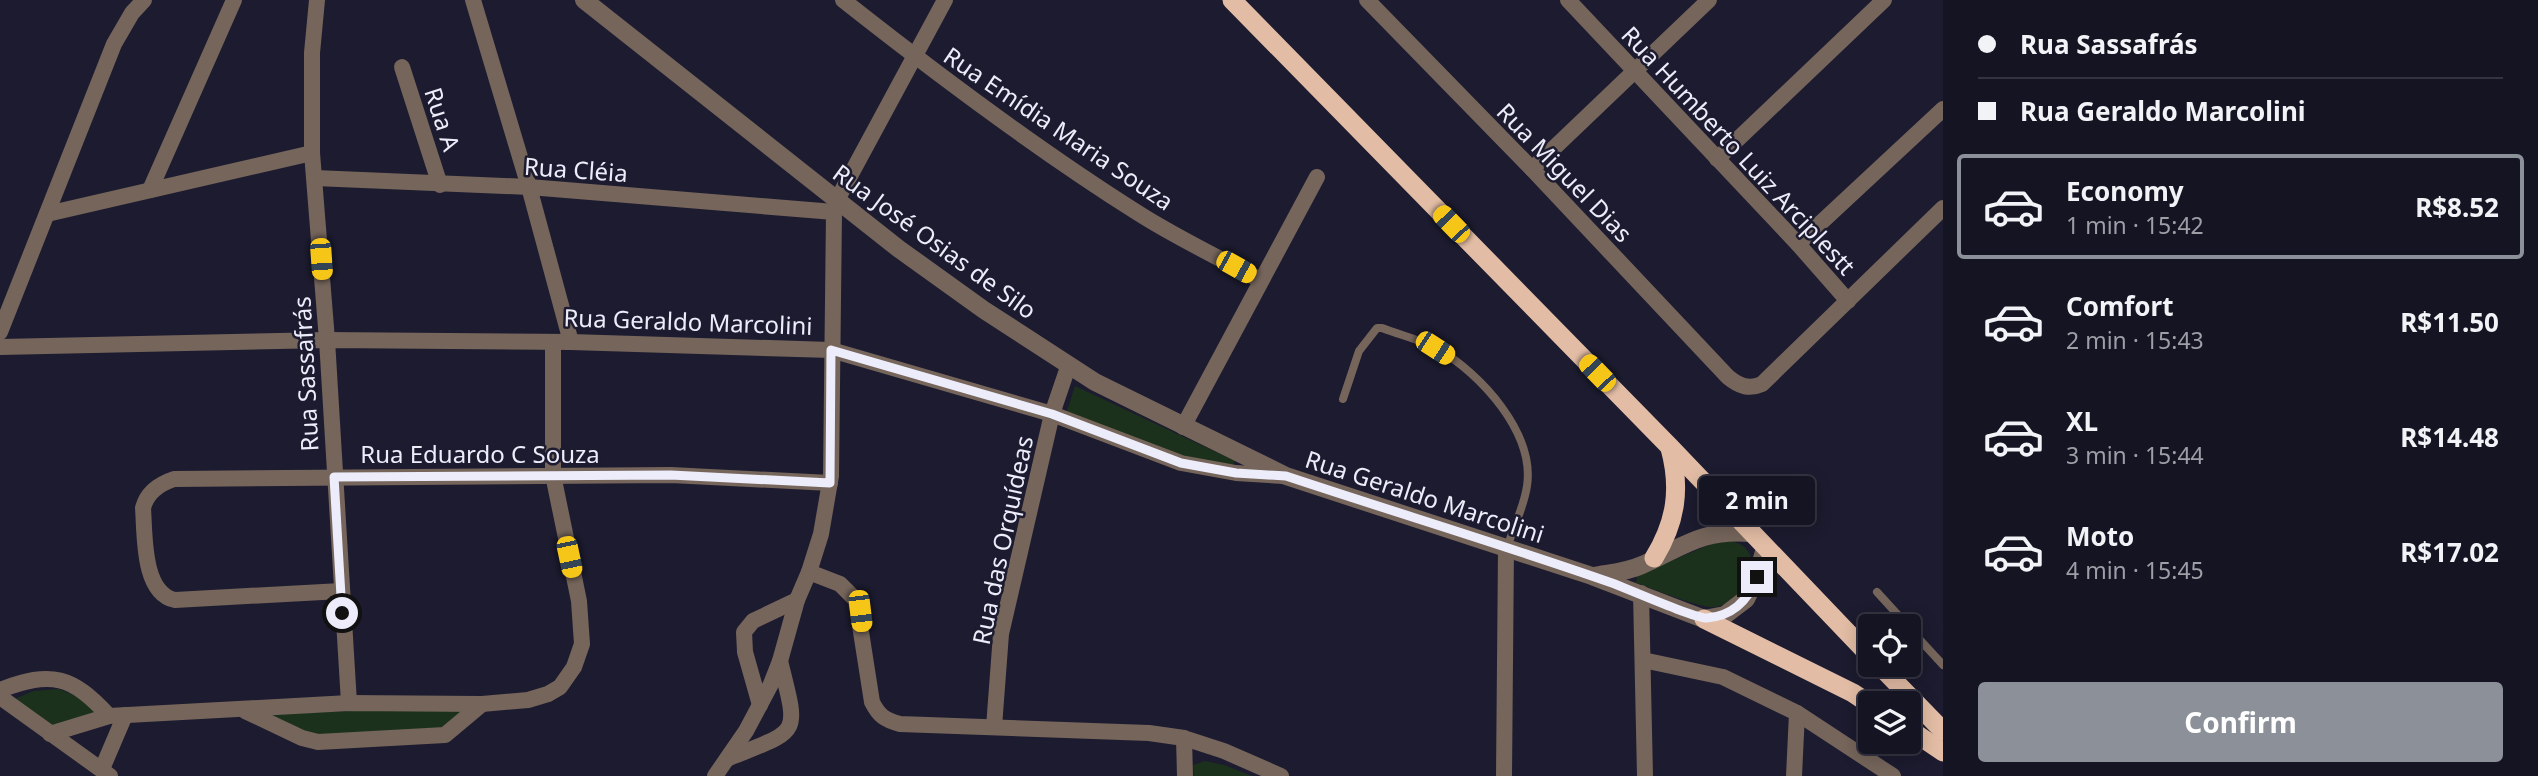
<!DOCTYPE html>
<html lang="en">
<head>
<meta charset="utf-8">
<style>
  :root { --surface:#151423; --page:#1e1d2b; --text:#f1f3f6; --muted:#9d9ea6; --line:#343341; --accent:#8c9099 }
  body { margin:0; font-family:"Noto Sans",sans-serif; background:var(--page); color:var(--text); height:100vh; display:flex; flex-direction:column; font-size:26px; white-space:nowrap }
  * { box-sizing:border-box; margin:0 }
  p { font-size:23px; color:var(--muted) }
  .icon { flex:none; width:38px; height:38px; fill:none; stroke:currentColor; stroke-width:2; stroke-linecap:round; stroke-linejoin:round }
  .map { position:relative; flex:1; overflow:hidden }
  .sheet { display:flex; flex-direction:column; background:var(--surface); width:595px }
  .sheet>* { flex:none }
  .guide { display:grid; align-content:center; height:154px; padding:0 35px; background:var(--surface) }
  .tools { position:absolute; left:1858px; top:614px; display:grid; gap:14px }
  .tools a { display:grid; place-items:center; width:63px; height:63px; border-radius:7px; background:var(--surface); box-shadow:0 4px 18px #0003,0 0 0 2px var(--line); font-size:35px }
  .end { position:absolute; width:32px; height:32px; margin:-16px; border:9px solid #ececfa; background:#111; box-shadow:0 0 0 4px #111 }
  .from { border-radius:50% }
  .bubble { position:absolute; height:49px; border-radius:7px; background:var(--surface); box-shadow:0 4px 18px #0003,0 0 0 2px var(--line); font-size:23px; font-weight:700; line-height:49px; text-align:center }
  .car { position:absolute; width:21px; height:42px; margin:-21px -10px; border-radius:9px; box-shadow:0 0 5px 2px #0007; background:linear-gradient(#f5c518 24%,#345 0 40%,#f5c518 0 76%,#345 0 86%,#f5c518 0) }
  .guide b { display:flex; align-items:center; gap:24px; height:66px; font-size:26px }
  .guide b+b { border-top:2px solid var(--line) }
  .guide i { width:18px; height:18px; background:var(--text) }
  ul { padding:0; list-style:none }
  li { display:flex; align-items:center; gap:21px; height:105px; margin:0 14px 10px; padding:0 21px; border:4px solid transparent; border-radius:7px }
  li div { flex:1 }
  li b { display:block; font-size:26px }
  li em { font-style:normal; font-weight:700 }
  li.current { border-color:var(--accent) }
  li>.icon { width:63px; height:63px; stroke-width:1.5 }
  .button { display:flex; gap:14px; margin-top:auto; padding:14px 35px }
  .button a { flex:1; height:80px; border-radius:7px; background:var(--accent); color:#fff; font-size:28px; font-weight:700; line-height:80px; text-align:center }
  main { display:flex; flex:1; min-height:0 }
  .map>svg:first-child { display:block }
</style>
</head>
<body>
<main>
<div class="map">
<svg width="1943" height="776" viewBox="0 0 1943 776">
  <rect width="100%" height="100%" fill="#1c1b2f"/>
  <!-- green -->
  <g fill="#1c311c">
    <polygon points="1075,386 1235,461 1231,469 1192,461 1066,414"/>
    <path d="M1725 540C1729 541 1736 542 1740 544 1769 561 1739 605 1714 607 1701 609 1652 588 1636 583L1637 575 1709 545Z"/>
    <polygon points="59,689 83,699 102,714 55,727 10,701 33,691"/>
    <polygon points="469,707 440,731 310,738 268,714"/>
    <polygon points="1205,761 1224,765 1252,776 1194,776 1193,765"/>
  </g>
  <g fill="none" stroke-linecap="round" stroke-linejoin="round">
    <!-- service -->
    <g stroke="#75655b" stroke-width="8">
      <path d="M1343 399 1359 351 1377 328H1382C1400 335 1421 340 1438 349 1481 374 1535 433 1527 486 1524 507 1513 528 1507 548"/>
      <polyline points="1877,592 1908,626"/>
      <polyline points="1909,628 1943,665"/>
    </g>
    <!-- minor -->
    <g stroke="#75655b" stroke-width="16">
      <polyline points="317,0 312,53 312,153 327,340 349,703"/>
      <polyline points="473,0 529,187 571,342"/>
      <path d="M843 0C938 75 1035 148 1138 213 1177 238 1220 258 1260 280"/>
      <path d="M1367 0 1532 169 1728 377C1739 386 1749 390 1762 384L1943 208"/>
      <polyline points="1568,0 1798,244 1848,301"/>
      <polyline points="402,67 440,185"/>
      <polyline points="1717,159 1884,0"/>
      <polyline points="1532,169 1709,0"/>
      <polyline points="315,178 529,187 834,212"/>
      <polyline points="150,190 234,0"/>
      <polyline points="47,214 312,153"/>
      <polyline points="1798,244 1943,109"/>
      <polyline points="0,332 114,44 132,13 144,0"/>
      <polyline points="0,347 327,340 571,342 831,350 1052,414 1181,463 1236,473 1284,476"/>
      <polyline points="1183,427 1317,177"/>
      <path d="M809 572 840 584 856 600 872 702C879 716 885 720 900 724L1149 733 1184 738 1224 751 1281 776"/>
      <path d="M341 591 175 600C142 593 145 534 143 508 147 492 159 484 174 479L671 475 830 483"/>
      <polyline points="1641,593 1645,776"/>
      <polyline points="1643,660 1723,677 1797,713 1893,776"/>
      <path d="M0 690C52 670 72 676 109 716"/>
      <polyline points="0,697 110,776"/>
      <polyline points="760,705 745,652 744,632 753,621 797,600"/>
      <polyline points="245,711 302,738 318,742 445,735 482,704"/>
      <polyline points="994,727 1001,634 1052,414 1068,367"/>
      <polyline points="50,734 109,716 349,703 482,704 528,700 548,694 560,687 574,667 582,644 579,601 553,475 553,342"/>
      <polyline points="1184,738 1185,776"/>
      <path d="M729 758C801 729 799 737 780 661"/>
      <polyline points="102,769 125,715"/>
      <polyline points="715,776 746,731 771,684 780,661 797,600 809,572 821,534 831,476 834,212 837,200 945,0"/>
      <polyline points="1504,776 1506,548"/>
      <polyline points="1794,776 1797,713"/>
    </g>
    <!-- tertiary -->
    <g stroke="#75655b" stroke-width="18">
      <polyline points="584,0 899,249 984,310 1095,382 1286,476 1592,576 1704,619 1725,615 1746,599 1757,577 1765,548"/>
      <path d="M1594 576C1610 573 1627 572 1642 565 1683 547 1702 529 1750 533"/>
    </g>
    <!-- trunk -->
    <g stroke="#e2bca4" stroke-width="19">
      <polyline points="1232,0 1670,447 1871,657"/>
      <path d="M1654 558C1676 522 1681 489 1670 448"/>
      <polyline points="1704,619 1853,693 1871,705"/>
      <polyline points="1879,665 1943,731"/>
      <polyline points="1909,729 1943,752"/>
    </g>
  </g>
  <g fill="none" stroke-linecap="round" stroke-linejoin="round">
    <!-- route -->
    <path stroke="#ececfa" stroke-width="9" d="M342 613 334 477 671 475 830 483 831 350 1052 414 1181 463 1236 473 1286 476C1394 512 1504 545 1612 583 1628 589 1696 619 1707 618 1732 616 1748 601 1757 577"/>
  </g>
  <g text-anchor="middle" dominant-baseline="central" stroke-width="5" stroke-linejoin="round" paint-order="stroke">
    <!-- street labels -->
    <g font-size="24" fill="#ececfa" stroke="#1c1b2f">
      <text transform="translate(443 119) rotate(72)">Rua A</text>
      <text transform="translate(1059 128) rotate(34)">Rua Emídia Maria Souza</text>
      <text transform="translate(1739 150) rotate(47)">Rua Humberto Luiz Arciplestt</text>
      <text transform="translate(576 169) rotate(4)">Rua Cléia</text>
      <text transform="translate(1565 172) rotate(46)">Rua Miguel Dias</text>
      <text transform="translate(935 241) rotate(36)">Rua José Osias de Silo</text>
      <text transform="translate(688 321) rotate(2)">Rua Geraldo Marcolini</text>
      <text transform="translate(305 374) rotate(-93)">Rua Sassafrás</text>
      <text x="480" y="453">Rua Eduardo C Souza</text>
      <text transform="translate(1425 496) rotate(18)">Rua Geraldo Marcolini</text>
      <text transform="translate(1002 540) rotate(-78)">Rua das Orquídeas</text>
    </g>
  </g>
</svg>
<div class="tools">
<a><svg class="icon" aria-label="locate" viewBox="0 0 24 24"><circle cx="12" cy="12" r="6"/><path d="M12 2v4M12 18v4M2 12h4M18 12h4"/></svg></a>
<a><svg class="icon" aria-label="layers" viewBox="0 0 24 24"><path d="M12 4l9 5-9 5-9-5zM3 14l9 5 9-5"/></svg></a>
</div>
<i class="end from" style="left:342px;top:613px"></i>
<i class="end" style="left:1757px;top:577px"></i>
<div class="bubble" style="left:1699px;top:476px;width:116px">2 min</div>
<i class="car" style="left:1451px;top:224px;rotate:316deg"></i>
<i class="car" style="left:321px;top:259px;rotate:176deg"></i>
<i class="car" style="left:1236px;top:267px;rotate:119deg"></i>
<i class="car" style="left:1435px;top:348px;rotate:123deg"></i>
<i class="car" style="left:1597px;top:373px;rotate:316deg"></i>
<i class="car" style="left:569px;top:557px;rotate:168deg"></i>
<i class="car" style="left:860px;top:611px;rotate:173deg"></i>
</div>
<section class="sheet">
<div class="guide">
<b><i class="from"></i>Rua Sassafrás</b>
<b><i></i>Rua Geraldo Marcolini</b>
</div>
<ul>
<li class="current"><svg class="icon" aria-label="car" viewBox="0 0 24 24"><path d="M5 17H2v-5l4-1 3-4h7l3 4 3 1v5h-3M9 17h6M6 11h13"/><circle cx="7" cy="17" r="2"/><circle cx="17" cy="17" r="2"/></svg><div><b>Economy</b><p>1 min · 15:42</p></div><em>R$8.52</em></li>
<li><svg class="icon" aria-label="car" viewBox="0 0 24 24"><path d="M5 17H2v-5l4-1 3-4h7l3 4 3 1v5h-3M9 17h6M6 11h13"/><circle cx="7" cy="17" r="2"/><circle cx="17" cy="17" r="2"/></svg><div><b>Comfort</b><p>2 min · 15:43</p></div><em>R$11.50</em></li>
<li><svg class="icon" aria-label="car" viewBox="0 0 24 24"><path d="M5 17H2v-5l4-1 3-4h7l3 4 3 1v5h-3M9 17h6M6 11h13"/><circle cx="7" cy="17" r="2"/><circle cx="17" cy="17" r="2"/></svg><div><b>XL</b><p>3 min · 15:44</p></div><em>R$14.48</em></li>
<li><svg class="icon" aria-label="car" viewBox="0 0 24 24"><path d="M5 17H2v-5l4-1 3-4h7l3 4 3 1v5h-3M9 17h6M6 11h13"/><circle cx="7" cy="17" r="2"/><circle cx="17" cy="17" r="2"/></svg><div><b>Moto</b><p>4 min · 15:45</p></div><em>R$17.02</em></li>
</ul>
<div class="button"><a>Confirm</a></div>
</section>
</main>
</body>
</html>
